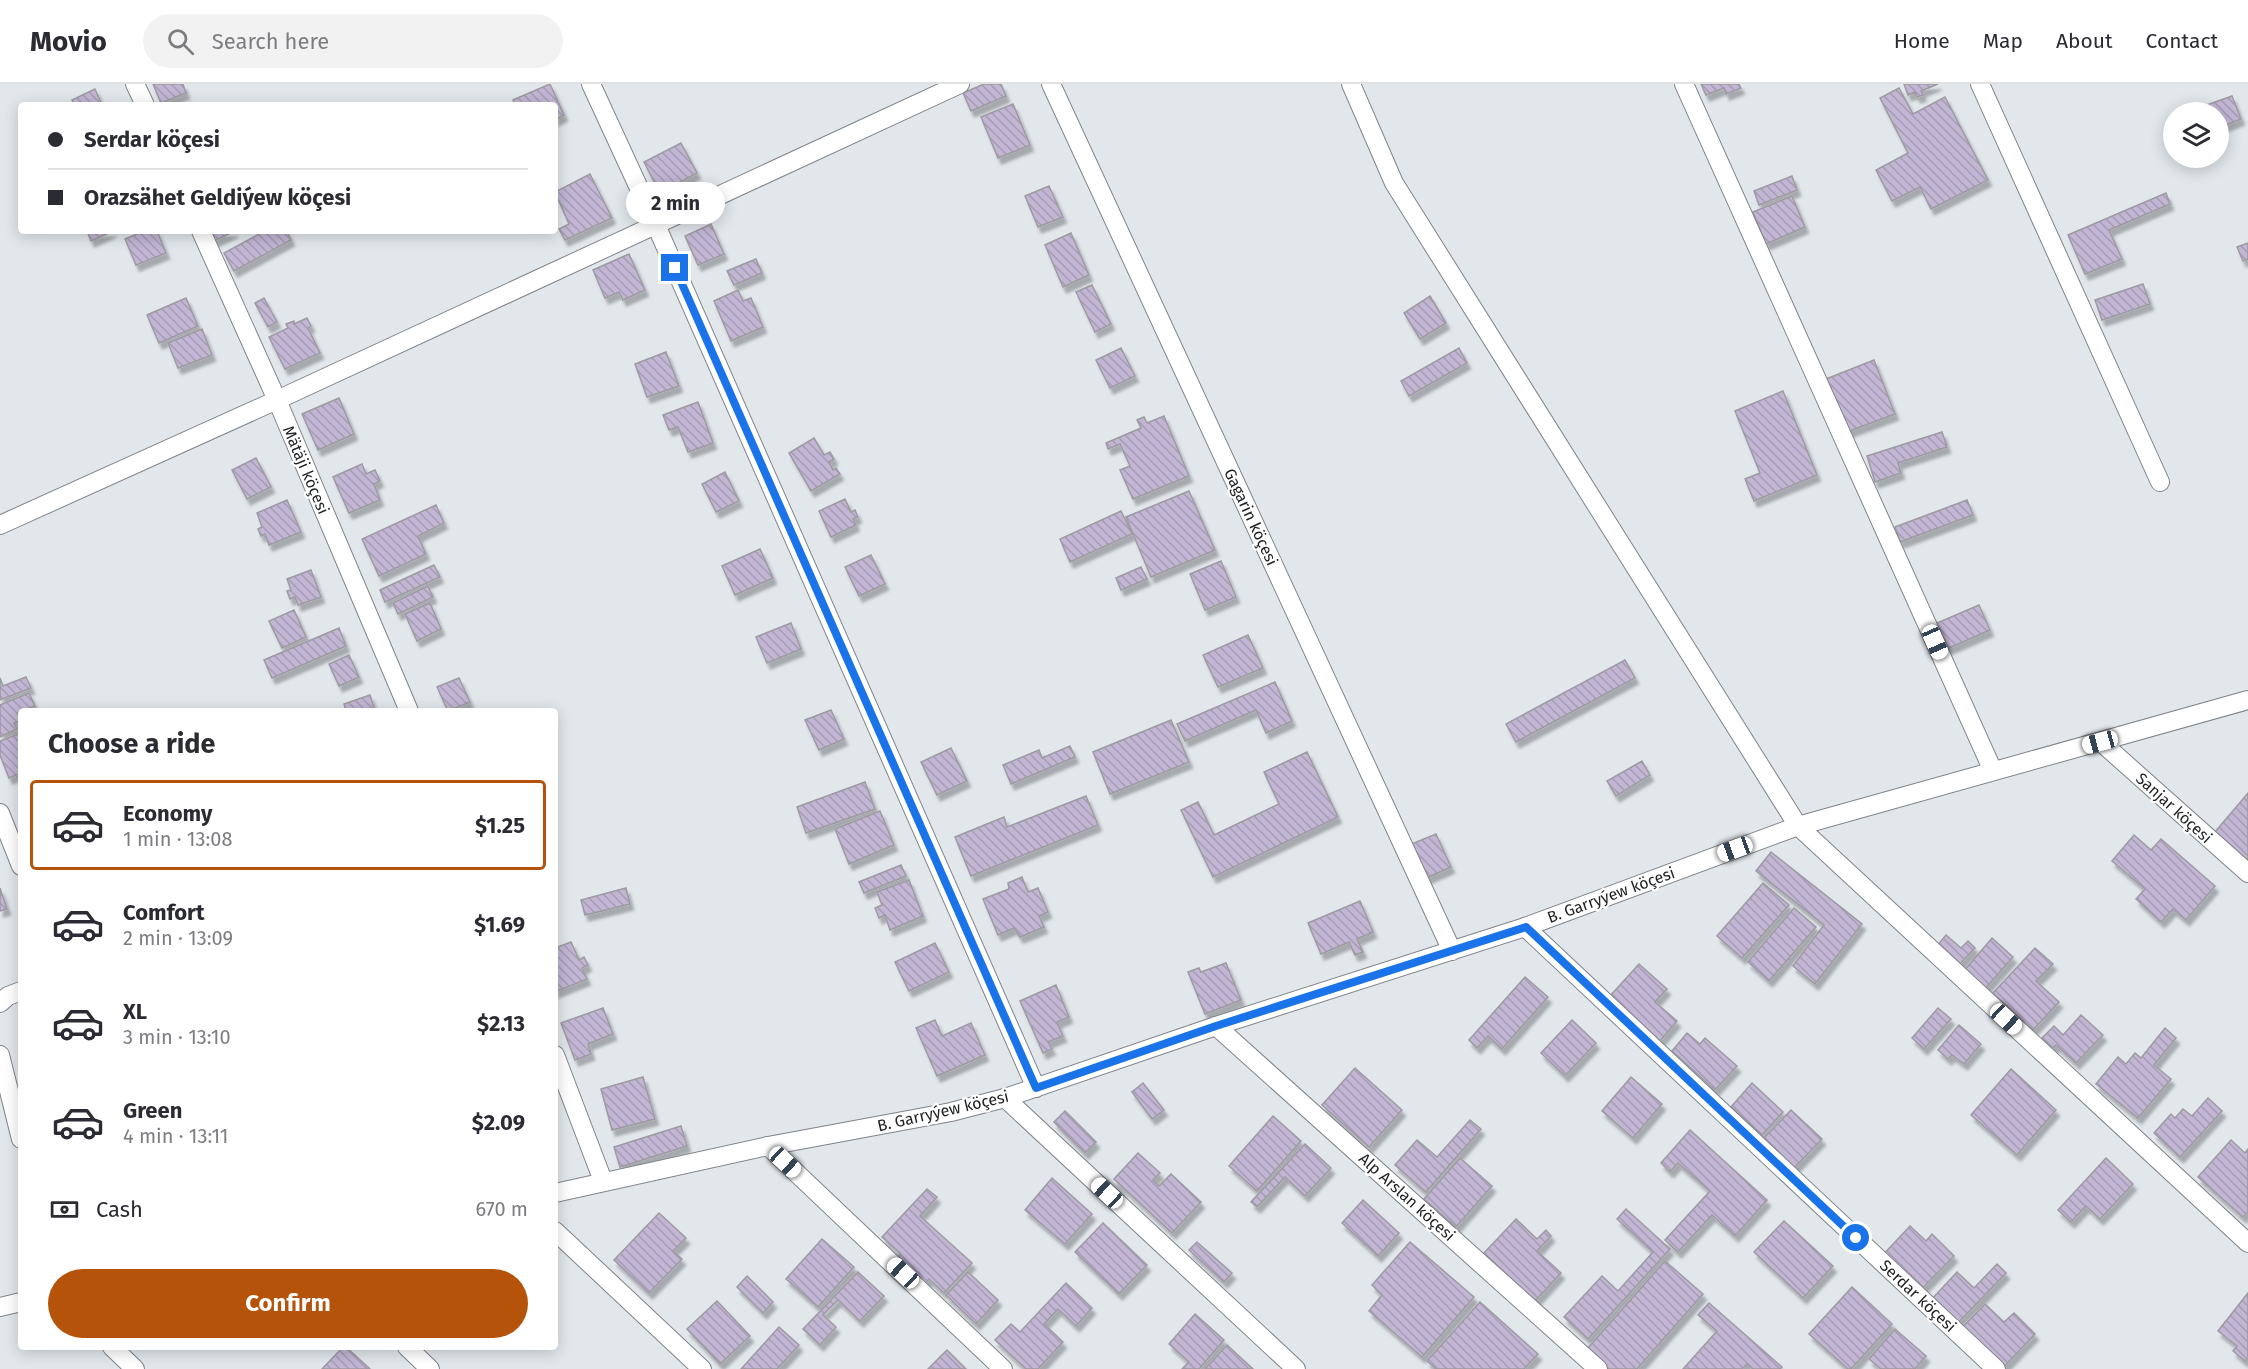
<!DOCTYPE html>
<html lang="en">
<head>
<meta charset="utf-8">
<style>
  :root { --surface:#fff; --page:#f2f2f3; --text:#2b2b33; --muted:#7c7c81; --line:#e1e1e2; --accent:#b45309 }
  body { margin:0; font-family:"Fira Sans",sans-serif; background:var(--page); color:var(--text); height:100vh; display:flex; flex-direction:column; font-size:22px; white-space:nowrap }
  * { box-sizing:border-box; margin:0 }
  p { font-size:20px; color:var(--muted) }
  .icon { flex:none; width:33px; height:33px; fill:none; stroke:currentColor; stroke-width:2; stroke-linecap:round; stroke-linejoin:round }
  .map { position:relative; flex:1; overflow:hidden }
  .sheet { position:absolute; left:18px; top:624px; width:540px; height:642px; display:flex; flex-direction:column; background:var(--surface); border-radius:6px; box-shadow:0 3px 15px #0003 }
  .sheet>* { flex:none }
  .banner { position:absolute; left:18px; top:18px; width:540px; height:132px; border-radius:6px; box-shadow:0 3px 15px #0003; display:grid; align-content:center; height:132px; padding:0 30px; background:var(--surface) }
  .fabs { position:absolute; left:2163px; top:18px; display:grid; gap:12px }
  .fabs a { display:grid; place-items:center; width:66px; height:66px; border-radius:50%; background:var(--surface); box-shadow:0 3px 15px #0003; font-size:30px }
  .end { position:absolute; width:27px; height:27px; margin:-14px; border:8px solid #1a73e8; background:#fff; box-shadow:0 0 0 3px #fff }
  .from { border-radius:50% }
  .bubble { position:absolute; height:42px; border-radius:21px; background:var(--surface); box-shadow:0 3px 15px #0003; font-size:20px; font-weight:700; line-height:42px; text-align:center }
  .car { position:absolute; width:18px; height:36px; margin:-18px -9px; border-radius:8px; box-shadow:0 0 4px 2px #0007; background:linear-gradient(#fff 24%,#345 0 40%,#fff 0 76%,#345 0 86%,#fff 0) }
  .banner b { display:flex; align-items:center; gap:21px; height:57px; font-size:22px }
  .banner b+b { border-top:2px solid var(--line) }
  .banner i { width:15px; height:15px; background:var(--text) }
  ul { padding:0; list-style:none }
  li { display:flex; align-items:center; gap:18px; height:90px; margin:0 12px 9px; padding:0 18px; border:3px solid transparent; border-radius:6px }
  li div { flex:1 }
  li b { display:block; font-size:22px }
  li em { font-style:normal; font-weight:700 }
  li.active { border-color:var(--accent) }
  li>.icon { width:54px; height:54px; stroke-width:1.5 }
  h2 { padding:0 30px; font-size:27px; line-height:72px }
  .pay { display:flex; align-items:center; gap:15px; height:66px; padding:0 30px; font-size:22px }
  .pay p { margin-inline-start:auto }
  .primary-button { display:flex; gap:12px; margin-top:auto; padding:12px 30px }
  .primary-button a { flex:1; height:69px; border-radius:36px; background:var(--accent); color:#fff; font-size:24px; font-weight:700; line-height:69px; text-align:center }
  header { display:flex; align-items:center; gap:36px; box-sizing:border-box; height:84px; padding:0 30px; background:var(--surface); border-bottom:2px solid var(--line) }
  header strong { font-size:28px }
  nav { display:flex; gap:33px; margin-inline-start:auto; font-size:21px }
  .search { width:420px; height:54px; background:var(--page); display:flex; align-items:center; gap:15px; box-sizing:border-box; padding:0 21px; border-radius:33px; color:var(--muted); font-size:22px }
  .map>svg:first-child { display:block }
</style>
</head>
<body>
<header>
<strong>Movio</strong>
<div class="search"><svg class="icon" aria-label="search" viewBox="0 0 24 24"><circle cx="10" cy="10" r="6"/><path d="M15 15l6 6"/></svg>Search here</div>
<nav><a>Home</a><a>Map</a><a>About</a><a>Contact</a></nav>
</header>
<div class="map">
<svg width="2248" height="1285" viewBox="0 0 2248 1285">
  <defs>
    <pattern id="building-back-hatch" width="6" height="6" patternUnits="userSpaceOnUse" patternTransform="scale(1.5)"><rect width="6" height="6" fill="#c2b6d4"/><path d="M-1 5l2 2M0 0l6 6M5-1l2 2" fill="none" stroke="#a69cb6"/></pattern>
    <filter id="shadow"><feDropShadow dx="3.5" dy="6" stdDeviation="1.5" flood-color="#0004"/></filter>
  </defs>
  <rect width="100%" height="100%" fill="#e2e7ec"/>
  <!-- building -->
  <g fill="url(#building-back-hatch)" stroke="#9d9aa0" stroke-width="1.5" filter="url(#shadow)">
    <polygon points="153,0 183,0 186,9 161,19"/>
    <polygon points="550,0 564,31 555,36 555,21 515,21 513,16"/>
    <polygon points="984,0 1001,0 1006,12 971,27 963,9"/>
    <polygon points="1701,0 1739,0 1741,4 1726,10 1724,4 1706,11"/>
    <polygon points="1904,0 1938,0 1921,7 1923,11 1917,13 1915,8 1908,11"/>
    <polygon points="1899,4 1913,30 1945,13 1988,96 1931,125 1920,103 1892,117 1876,86 1908,69 1880,14"/>
    <polygon points="95,5 102,21 75,21 72,16"/>
    <polygon points="2232,12 2241,35 2218,44 2218,28 2187,28"/>
    <polygon points="1013,20 1030,61 998,74 981,33"/>
    <polygon points="681,59 697,89 660,109 644,78"/>
    <polygon points="590,90 612,134 565,156 559,145 569,140 555,108"/>
    <polygon points="1792,92 1797,106 1759,121 1754,107"/>
    <polygon points="1049,102 1063,133 1038,143 1025,112"/>
    <polygon points="2166,109 2170,120 2109,146 2122,175 2085,190 2068,151"/>
    <polygon points="1792,112 1805,143 1766,160 1753,128"/>
    <polygon points="711,140 724,170 698,181 685,152"/>
    <polygon points="87,147 113,147 91,157"/>
    <polygon points="144,147 157,147 166,169 136,181 125,155"/>
    <polygon points="210,147 235,147 214,157"/>
    <polygon points="265,147 287,147 291,156 234,187 224,169"/>
    <polygon points="1071,149 1089,191 1063,203 1045,161"/>
    <polygon points="2248,159 2248,175 2243,177 2237,163"/>
    <polygon points="629,170 645,206 623,216 619,208 605,214 593,186"/>
    <polygon points="756,175 762,189 734,201 727,187"/>
    <polygon points="2143,200 2150,220 2102,236 2095,216"/>
    <polygon points="1092,201 1111,240 1095,248 1076,208"/>
    <polygon points="738,206 743,217 751,214 763,243 731,257 714,217"/>
    <polygon points="1430,212 1446,239 1420,255 1404,229"/>
    <polygon points="186,214 198,242 159,259 147,231"/>
    <polygon points="264,214 277,238 268,243 255,219"/>
    <polygon points="307,234 311,242 308,244 320,269 285,285 269,253 288,244 286,240 294,237 294,240"/>
    <polygon points="202,245 212,271 178,284 168,259"/>
    <polygon points="1121,264 1135,292 1110,304 1096,276"/>
    <polygon points="1459,264 1467,279 1409,312 1401,297"/>
    <polygon points="666,268 679,302 647,313 635,280"/>
    <polygon points="1874,276 1895,330 1847,348 1826,295"/>
    <polygon points="1783,307 1817,391 1754,417 1745,395 1760,389 1735,327"/>
    <polygon points="339,314 354,350 318,366 302,330"/>
    <polygon points="698,318 713,359 688,368 678,343 669,346 663,331"/>
    <polygon points="1164,332 1189,392 1133,415 1120,386 1130,382 1120,360 1108,365 1106,359 1141,344 1137,336 1144,333 1147,339"/>
    <polygon points="1942,348 1947,363 1898,379 1901,389 1875,398 1867,372"/>
    <polygon points="814,354 824,371 830,368 834,375 829,378 833,386 836,384 840,390 811,407 789,369"/>
    <polygon points="256,374 271,403 247,415 232,386"/>
    <polygon points="362,380 366,390 375,386 380,397 374,400 380,416 349,429 333,393"/>
    <polygon points="725,388 739,417 716,428 702,400"/>
    <polygon points="1189,407 1215,466 1151,493 1126,433"/>
    <polygon points="845,415 851,428 855,426 858,433 853,435 856,441 831,453 819,427"/>
    <polygon points="287,416 301,448 269,461 265,450 261,452 258,445 262,443 257,429"/>
    <polygon points="1967,416 1973,431 1900,458 1895,443"/>
    <polygon points="436,421 444,439 418,452 426,470 379,492 362,455"/>
    <polygon points="1121,427 1132,450 1070,478 1060,455"/>
    <polygon points="760,465 773,494 735,511 722,482"/>
    <polygon points="871,471 885,500 859,512 845,483"/>
    <polygon points="1221,477 1236,513 1205,526 1190,490"/>
    <polygon points="434,481 440,493 385,518 380,506"/>
    <polygon points="1141,483 1147,495 1121,506 1116,494"/>
    <polygon points="311,486 321,513 298,521 295,513 290,515 287,507 291,506 287,495"/>
    <polygon points="428,502 433,513 398,530 393,519"/>
    <polygon points="430,519 441,545 417,557 405,530"/>
    <polygon points="1979,521 1990,546 1947,565 1935,540"/>
    <polygon points="294,526 306,553 282,564 269,537"/>
    <polygon points="791,539 801,565 767,579 756,553"/>
    <polygon points="339,544 346,562 272,594 264,576"/>
    <polygon points="1248,551 1263,584 1218,603 1203,571"/>
    <polygon points="349,571 359,593 339,602 329,580"/>
    <polygon points="1625,576 1635,594 1516,658 1506,640"/>
    <polygon points="26,593 31,604 0,616 0,594 3,602"/>
    <polygon points="459,594 470,618 448,627 437,603"/>
    <polygon points="1275,598 1292,637 1266,649 1256,626 1185,657 1177,640"/>
    <polygon points="29,609 35,622 17,629 21,637 14,639 17,645 0,653 0,621"/>
    <polygon points="370,611 375,627 346,627 344,620"/>
    <polygon points="831,626 844,655 819,666 805,636"/>
    <polygon points="1171,636 1189,678 1110,710 1093,668"/>
    <polygon points="21,649 21,689 9,694 0,671 0,657"/>
    <polygon points="1070,662 1075,673 1011,700 1003,681 1039,666 1042,674"/>
    <polygon points="951,664 967,697 937,711 921,678"/>
    <polygon points="1307,668 1338,733 1213,793 1181,726 1198,718 1214,751 1279,720 1264,688"/>
    <polygon points="1642,677 1650,691 1616,712 1607,697"/>
    <polygon points="865,698 875,725 806,749 797,723"/>
    <polygon points="2248,709 2248,777 2215,748"/>
    <polygon points="1086,712 1098,741 971,792 955,753 1004,733 1007,743"/>
    <polygon points="880,727 894,761 849,780 835,745"/>
    <polygon points="1436,750 1451,783 1422,796 1407,762"/>
    <polygon points="2134,751 2151,766 2161,755 2215,802 2186,836 2173,825 2161,838 2136,815 2145,805 2112,777"/>
    <polygon points="1771,768 1862,840 1815,900 1793,882 1824,841 1756,787"/>
    <polygon points="901,781 906,792 864,809 859,798"/>
    <polygon points="1022,793 1028,808 1038,804 1048,828 1039,832 1044,843 1020,853 1014,844 998,851 983,815 1009,805 1008,799"/>
    <polygon points="909,796 923,832 890,846 885,831 879,834 875,824 882,821 877,808"/>
    <polygon points="1763,799 1789,821 1742,874 1717,852"/>
    <polygon points="0,804 7,825 0,827"/>
    <polygon points="626,804 630,820 585,831 581,816"/>
    <polygon points="1360,817 1373,848 1357,855 1363,868 1355,871 1349,858 1321,870 1308,839"/>
    <polygon points="1794,824 1816,843 1769,897 1748,878"/>
    <polygon points="1946,851 1961,864 1968,857 1975,864 1959,881 1937,862"/>
    <polygon points="1992,854 2013,873 1984,906 1963,888"/>
    <polygon points="571,858 579,876 584,873 588,881 582,884 587,895 555,908 555,864"/>
    <polygon points="935,859 949,888 909,907 895,878"/>
    <polygon points="2035,864 2053,880 2036,897 2059,918 2033,946 1993,909"/>
    <polygon points="1226,879 1241,916 1205,930 1188,888 1199,884 1201,888"/>
    <polygon points="1639,880 1667,905 1655,918 1677,937 1660,957 1610,912"/>
    <polygon points="1525,893 1548,913 1502,965 1488,952 1477,964 1469,956"/>
    <polygon points="1056,901 1069,933 1057,938 1063,952 1048,958 1052,965 1043,969 1020,917"/>
    <polygon points="603,924 613,950 588,960 591,970 575,976 561,939"/>
    <polygon points="1938,924 1951,935 1924,965 1912,954"/>
    <polygon points="2081,931 2103,951 2076,979 2056,961 2053,964 2042,954 2054,942 2063,951"/>
    <polygon points="935,936 942,952 971,939 985,971 937,992 916,944"/>
    <polygon points="1572,936 1596,959 1565,992 1541,969"/>
    <polygon points="1959,941 1981,960 1964,980 1952,971 1948,975 1938,966"/>
    <polygon points="2165,944 2176,954 2154,981 2171,995 2138,1034 2096,1000 2118,973 2126,980 2135,969 2141,974"/>
    <polygon points="1687,949 1700,960 1705,954 1737,982 1715,1006 1672,967"/>
    <polygon points="1355,984 1402,1026 1369,1063 1322,1021"/>
    <polygon points="2011,985 2056,1026 2017,1071 1971,1031"/>
    <polygon points="643,993 655,1035 612,1046 601,1005"/>
    <polygon points="1631,993 1662,1020 1633,1054 1602,1027"/>
    <polygon points="1143,999 1164,1026 1152,1035 1132,1008"/>
    <polygon points="1752,999 1783,1028 1762,1051 1731,1023"/>
    <polygon points="2208,1014 2222,1027 2180,1073 2154,1049 2171,1030 2175,1034 2183,1025 2192,1032"/>
    <polygon points="1791,1026 1822,1055 1794,1084 1763,1055"/>
    <polygon points="1065,1027 1096,1058 1085,1069 1054,1038"/>
    <polygon points="1273,1032 1301,1057 1257,1107 1229,1082"/>
    <polygon points="1470,1036 1481,1045 1426,1108 1395,1081 1417,1056 1437,1073"/>
    <polygon points="681,1042 687,1062 620,1083 614,1063"/>
    <polygon points="1690,1046 1767,1116 1735,1152 1712,1131 1678,1168 1665,1156 1710,1107 1678,1079 1670,1088 1661,1079"/>
    <polygon points="2231,1056 2245,1069 2248,1065 2248,1128 2243,1133 2198,1093"/>
    <polygon points="1305,1060 1331,1084 1305,1112 1285,1093 1257,1123 1251,1118"/>
    <polygon points="1138,1069 1160,1089 1153,1096 1159,1102 1171,1090 1201,1118 1172,1149 1114,1095"/>
    <polygon points="1460,1074 1492,1102 1456,1143 1424,1115"/>
    <polygon points="2106,1074 2133,1100 2100,1135 2086,1122 2071,1138 2058,1126"/>
    <polygon points="1052,1094 1092,1130 1065,1160 1025,1126"/>
    <polygon points="927,1105 937,1113 920,1132 972,1179 944,1209 929,1195 922,1202 894,1177 901,1170 882,1153"/>
    <polygon points="1363,1116 1399,1149 1378,1172 1342,1139"/>
    <polygon points="1626,1125 1670,1165 1588,1255 1564,1233 1602,1192 1618,1207 1653,1168 1617,1135"/>
    <polygon points="659,1129 686,1154 673,1167 682,1175 649,1209 614,1176"/>
    <polygon points="1516,1135 1537,1155 1546,1146 1551,1152 1537,1167 1561,1189 1535,1217 1484,1169"/>
    <polygon points="1784,1137 1833,1182 1803,1214 1754,1168"/>
    <polygon points="1103,1139 1147,1181 1119,1210 1075,1168"/>
    <polygon points="1910,1142 1926,1157 1932,1150 1954,1172 1918,1209 1881,1173"/>
    <polygon points="822,1155 854,1183 818,1223 786,1195"/>
    <polygon points="1197,1158 1232,1189 1224,1198 1189,1166"/>
    <polygon points="1410,1158 1474,1213 1422,1273 1369,1227 1382,1211 1372,1201"/>
    <polygon points="1665,1177 1703,1210 1637,1285 1609,1285 1587,1265"/>
    <polygon points="1997,1180 2006,1189 1956,1241 1930,1217 1957,1188 1974,1204"/>
    <polygon points="858,1188 884,1212 860,1237 838,1216 823,1231 836,1243 820,1261 803,1245"/>
    <polygon points="968,1188 998,1216 976,1240 946,1211"/>
    <polygon points="747,1192 773,1218 763,1229 737,1203"/>
    <polygon points="1066,1199 1092,1224 1076,1242 1058,1225 1044,1240 1063,1258 1038,1285 1026,1285 995,1256 1011,1240 1020,1248"/>
    <polygon points="1852,1203 1892,1240 1851,1285 1848,1285 1809,1250"/>
    <polygon points="2248,1209 2248,1274 2245,1277 2233,1267 2237,1262 2218,1247"/>
    <polygon points="717,1217 750,1252 720,1280 687,1245"/>
    <polygon points="1480,1218 1538,1270 1524,1285 1436,1285 1427,1277"/>
    <polygon points="1709,1219 1782,1283 1780,1285 1753,1285 1747,1280 1742,1285 1683,1285 1717,1247 1698,1231"/>
    <polygon points="1985,1220 2004,1238 2014,1229 2035,1250 2002,1285 1958,1248"/>
    <polygon points="1195,1230 1224,1256 1199,1285 1182,1285 1189,1278 1169,1260"/>
    <polygon points="779,1243 799,1261 777,1285 741,1285"/>
    <polygon points="1895,1245 1926,1272 1915,1285 1881,1285 1869,1275"/>
    <polygon points="1227,1261 1253,1285 1205,1285"/>
    <polygon points="343,1263 346,1263 370,1285 322,1285"/>
    <polygon points="947,1266 966,1285 928,1285"/>
  </g>
  <g fill="none" stroke-linecap="round" stroke-linejoin="round">
    <!-- minor casing -->
    <g stroke="#80848a" stroke-width="20">
      <g id="minor">
        <polyline points="135,0 145,21"/>
        <polyline points="591,0 656,141 1036,1004"/>
        <polyline points="1051,0 1452,867"/>
        <polyline points="1351,0 1394,99 1798,742 2248,1159"/>
        <polyline points="1684,0 1993,687"/>
        <polyline points="1980,0 2160,398"/>
        <polyline points="201,147 277,316 409,627"/>
        <polyline points="0,441 277,316 960,0"/>
        <polyline points="2101,658 2248,789"/>
        <polyline points="0,729 21,782"/>
        <polyline points="1525,843 1996,1285"/>
        <polyline points="0,919 8,912 21,907"/>
        <polyline points="1216,942 1598,1285"/>
        <polyline points="0,971 21,1055"/>
        <polyline points="555,971 603,1097"/>
        <polyline points="1005,1014 1296,1285"/>
        <polyline points="768,1062 1003,1285"/>
        <polyline points="555,1109 768,1062 951,1028 1005,1014 1216,942 1525,843 1798,742 2248,616"/>
        <polyline points="555,1147 702,1285"/>
        <polyline points="0,1223 21,1218"/>
        <polyline points="112,1263 135,1285"/>
        <polyline points="407,1263 430,1285"/>
      </g>
    </g>
    <!-- minor -->
    <use href="#minor" stroke="#fff" stroke-width="18"/>
  </g>
  <g fill="none" stroke-linecap="round" stroke-linejoin="round">
    <!-- route -->
    <polyline stroke="#1a73e8" stroke-width="8" points="675,184 1036,1004 1216,942 1526,843 1856,1154"/>
  </g>
  <g text-anchor="middle" dominant-baseline="central" stroke-width="4.5" stroke-linejoin="round" paint-order="stroke">
    <!-- street labels -->
    <g font-size="16" fill="#1e2022" stroke="#fff">
      <text transform="translate(306 386) rotate(67)">Mätäji köçesi</text>
      <text transform="translate(1251 433) rotate(65)">Gagarin köçesi</text>
      <text transform="translate(2174 724) rotate(42)">Sanjar köçesi</text>
      <text transform="translate(1611 811) rotate(-20)">B. Garryýew köçesi</text>
      <text transform="translate(943 1027) rotate(-13)">B. Garryýew köçesi</text>
      <text transform="translate(1407 1113) rotate(42)">Alp Arslan köçesi</text>
      <text transform="translate(1918 1212) rotate(43)">Serdar köçesi</text>
    </g>
  </g>
</svg>
<div class="fabs">
<a><svg class="icon" aria-label="layers" viewBox="0 0 24 24"><path d="M12 4l9 5-9 5-9-5zM3 14l9 5 9-5"/></svg></a>
</div>
<i class="end from" style="left:1856px;top:1154px"></i>
<i class="end" style="left:675px;top:184px"></i>
<div class="bubble" style="left:626px;top:98px;width:99px">2 min</div>
<i class="car" style="left:1935px;top:558px;rotate:156deg"></i>
<i class="car" style="left:2100px;top:658px;rotate:255deg"></i>
<i class="car" style="left:1735px;top:765px;rotate:250deg"></i>
<i class="car" style="left:2006px;top:935px;rotate:133deg"></i>
<i class="car" style="left:785px;top:1078px;rotate:133deg"></i>
<i class="car" style="left:1107px;top:1109px;rotate:313deg"></i>
<i class="car" style="left:903px;top:1189px;rotate:313deg"></i>
<div class="banner">
<b><i class="from"></i>Serdar köçesi</b>
<b><i></i>Orazsähet Geldiýew köçesi</b>
</div>
<section class="sheet">
<h2>Choose a ride</h2>
<ul>
<li class="active"><svg class="icon" aria-label="car" viewBox="0 0 24 24"><path d="M5 17H2v-5l4-1 3-4h7l3 4 3 1v5h-3M9 17h6M6 11h13"/><circle cx="7" cy="17" r="2"/><circle cx="17" cy="17" r="2"/></svg><div><b>Economy</b><p>1 min · 13:08</p></div><em>$1.25</em></li>
<li><svg class="icon" aria-label="car" viewBox="0 0 24 24"><path d="M5 17H2v-5l4-1 3-4h7l3 4 3 1v5h-3M9 17h6M6 11h13"/><circle cx="7" cy="17" r="2"/><circle cx="17" cy="17" r="2"/></svg><div><b>Comfort</b><p>2 min · 13:09</p></div><em>$1.69</em></li>
<li><svg class="icon" aria-label="car" viewBox="0 0 24 24"><path d="M5 17H2v-5l4-1 3-4h7l3 4 3 1v5h-3M9 17h6M6 11h13"/><circle cx="7" cy="17" r="2"/><circle cx="17" cy="17" r="2"/></svg><div><b>XL</b><p>3 min · 13:10</p></div><em>$2.13</em></li>
<li><svg class="icon" aria-label="car" viewBox="0 0 24 24"><path d="M5 17H2v-5l4-1 3-4h7l3 4 3 1v5h-3M9 17h6M6 11h13"/><circle cx="7" cy="17" r="2"/><circle cx="17" cy="17" r="2"/></svg><div><b>Green</b><p>4 min · 13:11</p></div><em>$2.09</em></li>
</ul>
<div class="pay"><svg class="icon" aria-label="cash" viewBox="0 0 24 24"><path d="M3 7h18v10H3z"/><circle cx="12" cy="12" r="2"/></svg>Cash<p>670 m</p></div>
<div class="primary-button"><a>Confirm</a></div>
</section>
</div>
</body>
</html>
